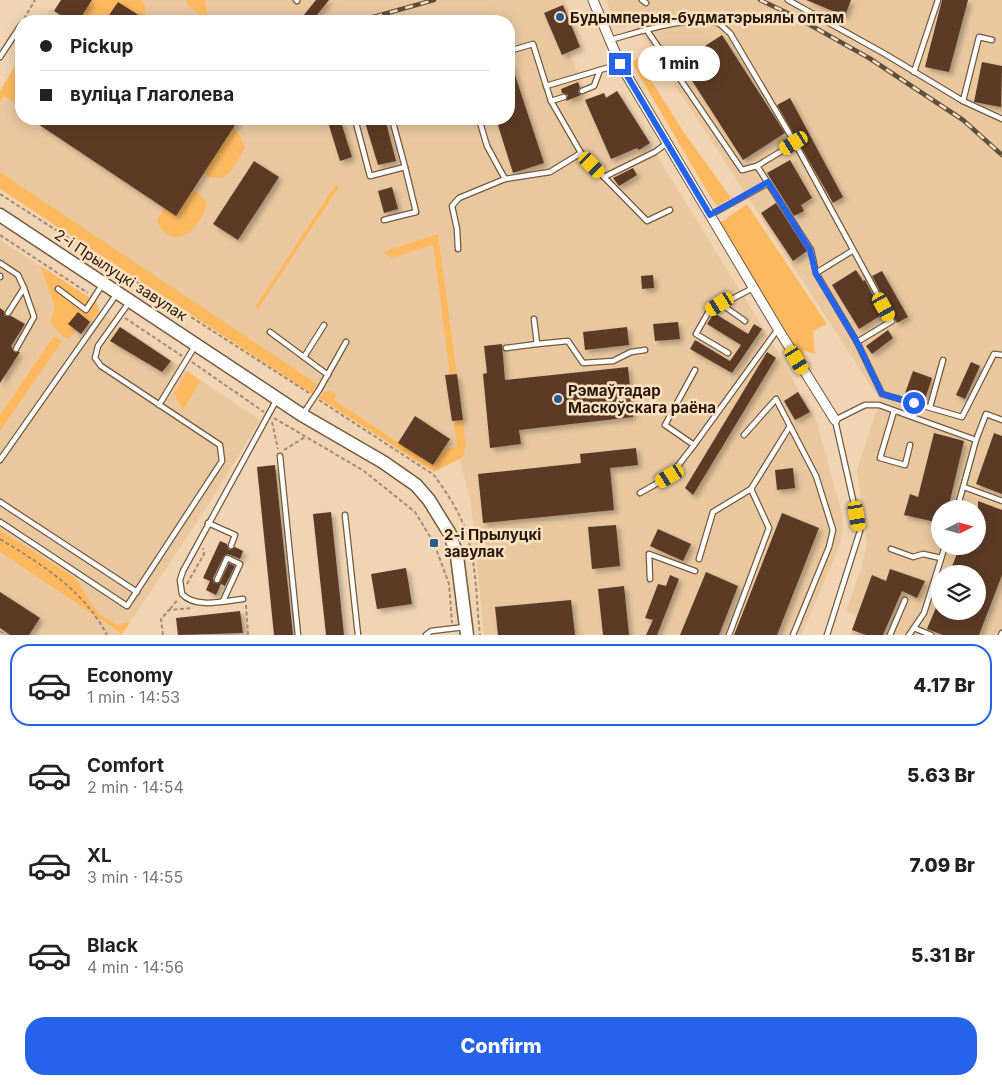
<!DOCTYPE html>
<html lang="en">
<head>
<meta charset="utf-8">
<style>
  :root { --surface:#fff; --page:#f6f6f6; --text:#222; --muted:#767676; --line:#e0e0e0; --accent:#2563eb }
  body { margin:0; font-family:Inter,sans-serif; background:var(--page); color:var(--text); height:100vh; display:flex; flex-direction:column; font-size:19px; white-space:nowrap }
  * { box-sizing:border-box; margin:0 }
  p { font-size:16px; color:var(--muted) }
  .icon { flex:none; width:28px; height:28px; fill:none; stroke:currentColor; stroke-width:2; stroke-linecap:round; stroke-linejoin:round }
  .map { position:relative; height:635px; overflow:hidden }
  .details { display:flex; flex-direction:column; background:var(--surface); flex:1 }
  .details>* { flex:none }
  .hud { position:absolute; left:15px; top:15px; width:500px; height:110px; border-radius:20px; box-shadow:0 2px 12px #0003; display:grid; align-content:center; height:110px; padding:0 25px; background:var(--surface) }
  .needle { width:32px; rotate:84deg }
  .buttons { position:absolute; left:931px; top:500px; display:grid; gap:10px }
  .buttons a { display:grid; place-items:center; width:55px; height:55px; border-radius:50%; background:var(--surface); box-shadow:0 2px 12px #0003; font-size:25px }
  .end { position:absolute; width:22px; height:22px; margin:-11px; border:6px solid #2563eb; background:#fff; box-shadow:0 0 0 2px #fff }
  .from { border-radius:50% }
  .bubble { position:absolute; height:35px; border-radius:18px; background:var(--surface); box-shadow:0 2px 12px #0003; font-size:16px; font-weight:800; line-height:35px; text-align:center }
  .car { position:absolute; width:15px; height:30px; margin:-15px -8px; border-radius:6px; box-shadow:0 0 4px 1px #0007; background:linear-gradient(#f5c518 24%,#345 0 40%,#f5c518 0 76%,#345 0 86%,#f5c518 0) }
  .hud b { display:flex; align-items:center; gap:18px; height:48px; font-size:19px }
  .hud b+b { border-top:1px solid var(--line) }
  .hud i { width:12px; height:12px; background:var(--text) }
  ul { padding:9px 0 0; list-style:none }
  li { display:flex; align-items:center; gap:15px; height:82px; margin:0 10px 8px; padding:0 15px; border:2px solid transparent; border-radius:20px }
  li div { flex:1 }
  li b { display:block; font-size:19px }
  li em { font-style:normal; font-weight:800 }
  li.selected { border-color:var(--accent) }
  li>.icon { width:45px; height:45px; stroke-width:1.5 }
  .primary-button { display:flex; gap:10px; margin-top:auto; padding:10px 25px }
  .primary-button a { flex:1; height:58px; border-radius:20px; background:var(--accent); color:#fff; font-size:20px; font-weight:800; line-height:58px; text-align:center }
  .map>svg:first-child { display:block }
</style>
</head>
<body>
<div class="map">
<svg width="1002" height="635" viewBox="0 0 1002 635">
  <defs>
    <filter id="shadow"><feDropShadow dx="3.5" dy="3.5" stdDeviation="2.5" flood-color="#0004"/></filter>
  </defs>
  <rect width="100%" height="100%" fill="#f1d4b3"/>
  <!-- built -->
  <g fill="#e9c8a0" fill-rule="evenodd">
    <polygon points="61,0 565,0 580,47 569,52 589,98 606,97 617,91 779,354 817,423 842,514 843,529 838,550 801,635 484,635 471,502 460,460 433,465 0,180 0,91 21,56 21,119 509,119 509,21 43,21 50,9 54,10"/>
    <path d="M606 0H1002V635H850L857 616 846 611 862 566 867 543 857 470 880 400 636 25 617 28ZM940 509H978V546H940ZM940 574H978V611H940Z"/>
    <polygon points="0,240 96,302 99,311 121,327 260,420 207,507 131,621 118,625 99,614 75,578 0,530"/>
    <polygon points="0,552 122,634 122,635 0,635"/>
  </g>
  <!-- green -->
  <g fill="#feb95f">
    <polygon points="92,0 141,0 145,5 146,20 118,2 105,21 88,21 81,16"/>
    <polygon points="186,0 205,0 208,21 187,5"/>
    <polygon points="21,56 21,107 4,96 0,103 0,91"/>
    <polygon points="637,58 683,131 731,198 717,206 707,191 632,63"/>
    <polygon points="233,128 241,137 245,148 232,170 222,178 210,177 204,173"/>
    <polygon points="0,172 317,384 312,394 0,189"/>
    <polygon points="336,184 339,187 258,309 255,307"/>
    <path d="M193 190 201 195 207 203C201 229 173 255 157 221L164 208Z"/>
    <polygon points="747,204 827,324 813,331 815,354 803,350 808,375 718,224"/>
    <polygon points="438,234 457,374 450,375 433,245 391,258 383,252"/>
    <polygon points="40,265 96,302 99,311 90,322 78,312 69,323 76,330 69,339 62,336 50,323 55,307"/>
    <polygon points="54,336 62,341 0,431 0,415"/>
    <polygon points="187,371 201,381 183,410 174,394"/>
    <polygon points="331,391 337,394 334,400 433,465 444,449 457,447 454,421 463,420 466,446 463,457 434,472 319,398 323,393"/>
    <polygon points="0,530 75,578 99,614 118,625 131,621 122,634 0,552"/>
  </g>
  <!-- building -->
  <g fill="#5b3b28" filter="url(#shadow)">
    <polygon points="61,0 92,0 81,17 88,21 70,21 54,11"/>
    <polygon points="316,0 329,0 312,21 299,21"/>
    <polygon points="806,0 851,0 845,16"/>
    <polygon points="942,0 968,0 949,72 925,67"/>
    <polygon points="118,2 148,21 105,21"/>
    <polygon points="563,5 580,47 562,55 544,13"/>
    <polygon points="722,35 785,133 743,160 680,62"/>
    <polygon points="509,57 544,163 513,173 496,119 509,119"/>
    <polygon points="982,62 1002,66 1001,107 974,102"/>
    <polygon points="578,82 580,87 578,92 581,95 566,101 568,95 562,93 561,89"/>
    <polygon points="617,91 650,143 639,150 637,148 611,159 585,100 604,93 606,98"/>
    <polygon points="790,98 843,197 833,203 777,105"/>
    <polygon points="41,119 239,119 176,216 38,124"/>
    <polygon points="327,119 340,119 352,157 340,161"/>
    <polygon points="364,119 385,119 396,161 378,165"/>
    <polygon points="790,160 812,198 801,205 804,211 794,216 767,173"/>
    <polygon points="254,161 279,177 238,240 213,224"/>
    <polygon points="633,168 637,175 619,186 613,178"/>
    <polygon points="392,187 398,209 384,213 378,191"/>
    <polygon points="776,203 807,251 793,261 761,213"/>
    <polygon points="856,270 863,281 865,280 883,314 859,329 832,285"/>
    <polygon points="882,271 908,317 897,323 872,276"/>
    <polygon points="653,275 654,288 642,289 641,276"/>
    <polygon points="0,308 4,311 5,316 11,316 25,324 11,346 14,352 20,352 0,383"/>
    <polygon points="78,312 90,322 81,334 68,324"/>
    <polygon points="714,313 748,334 754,324 762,329 732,373 690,349 695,340 730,361 741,345 707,324"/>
    <polygon points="678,322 680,339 655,341 653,324"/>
    <polygon points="120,327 171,361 162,372 110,341"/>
    <polygon points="627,327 629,345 585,350 583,332"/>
    <polygon points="888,330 893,338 872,354 866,346"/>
    <polygon points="502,344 505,380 628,367 633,417 519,430 521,444 490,448 483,374 487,373 484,346"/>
    <polygon points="767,352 776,358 693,495 685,488"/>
    <polygon points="971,362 980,366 965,399 956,395"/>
    <polygon points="913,371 932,378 924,402 904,396"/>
    <polygon points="457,374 463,420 452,421 445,375"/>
    <polygon points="798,392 810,412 795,420 784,401"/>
    <polygon points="415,416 450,439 433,465 398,443"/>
    <polygon points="934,433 964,441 948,509 940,509 940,523 904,515 910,494 918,497"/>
    <polygon points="994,433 1002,436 1002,494 976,484"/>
    <polygon points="636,448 638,465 610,468 614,510 483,523 478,474 581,463 580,454"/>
    <polygon points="275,465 293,635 274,635 257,467"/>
    <polygon points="793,468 795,488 777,490 775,470"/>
    <polygon points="978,501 1002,510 1002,575 979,635 943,635 927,629 940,598 940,611 978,611 978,574 949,574 960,546 978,546"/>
    <polygon points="331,512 344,635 326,635 313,514"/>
    <polygon points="782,513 819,528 777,635 734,635"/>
    <polygon points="616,525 620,566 592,569 588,527"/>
    <polygon points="658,529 691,544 683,561 650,546"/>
    <polygon points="220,541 227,544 229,550 235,547 243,551 240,559 228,554 224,556 213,578 214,583 220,582 229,563 235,566 225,586 221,584 216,595 206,590 210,581 203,578"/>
    <polygon points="406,568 412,604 377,609 371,574"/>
    <polygon points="890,569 925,581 917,598 902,591 883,635 866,635 852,630 872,575 886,581"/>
    <polygon points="706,572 738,586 719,635 680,635"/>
    <polygon points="670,575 679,579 657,635 646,635 653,620 645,618 658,584 666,586"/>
    <polygon points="624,586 629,635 603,635 598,589"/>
    <polygon points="0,592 40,618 29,635 10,635 0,628"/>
    <polygon points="571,600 575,635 498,635 495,607"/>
    <polygon points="240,611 243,633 178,635 176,618"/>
  </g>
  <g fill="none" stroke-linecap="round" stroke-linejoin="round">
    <!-- lane casing -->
    <g stroke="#735a3d" stroke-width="7">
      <g id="lane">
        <polyline points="296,0 297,1"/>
        <polyline points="642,0 646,3"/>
        <polyline points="788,0 885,54 963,101 1002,119"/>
        <polyline points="646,29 742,170 757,166"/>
        <path d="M610 40C636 33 692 14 718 23 722 25 726 30 730 33L795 143 757 166 768 183 710 215"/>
        <polyline points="509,51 533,44 551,101 564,97"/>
        <polyline points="0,57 21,25"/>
        <polyline points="914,72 938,0"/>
        <polyline points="546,86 620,64"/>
        <polyline points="582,91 594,86 600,70"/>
        <polyline points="551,101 581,153 604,177 655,152 667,143"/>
        <polyline points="963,101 979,37 992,40"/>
        <polyline points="355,119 370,176 405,167 416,212 384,220"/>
        <polyline points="392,119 405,167"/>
        <polyline points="479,119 487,146 505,179 550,172 581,153"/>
        <polyline points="795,143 892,321 857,342"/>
        <polyline points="604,177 647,221 670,210"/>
        <polyline points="768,183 811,250 816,273 857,342 882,394 962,417 994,354 1002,355"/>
        <polyline points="458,249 457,229 452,206 459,198 505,179"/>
        <polyline points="0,263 18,275 24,288 8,313"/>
        <polyline points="816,273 852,251"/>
        <polyline points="0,276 0,277"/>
        <polyline points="58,289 86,310 102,285"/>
        <polyline points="721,304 745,321"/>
        <polyline points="534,319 537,344 568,341 583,363 613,361 631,352 645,350"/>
        <polyline points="270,332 328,375"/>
        <polyline points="506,348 537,344"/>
        <polyline points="16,349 34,317 24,288"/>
        <polyline points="728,353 696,334 709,311 753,288"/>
        <polyline points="304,357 324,325"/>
        <polyline points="695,370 665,425 694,445 778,329"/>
        <polyline points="159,405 195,346"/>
        <polyline points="930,407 943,360"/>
        <polyline points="894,411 880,458 905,465 910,445"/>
        <polyline points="303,414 319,390 346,342"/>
        <polyline points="790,426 816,476 833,530 829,547 793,635"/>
        <polyline points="976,440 986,414 1002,420"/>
        <polyline points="280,456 298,635"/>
        <polyline points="0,460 116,295"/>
        <polyline points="964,487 1002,501"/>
        <polyline points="640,493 670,476 694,445"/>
        <polyline points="0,502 137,592"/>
        <polyline points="345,515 358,635"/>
        <polyline points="0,522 127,606 222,461 220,445 101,366 95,358 98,346 130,301"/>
        <polyline points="208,523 235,535 231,546"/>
        <polyline points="891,549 913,557 923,554 941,558"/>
        <polyline points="699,559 713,512 751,489 790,426 776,399 744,435"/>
        <polyline points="650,579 649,554 695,571"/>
        <polyline points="217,580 227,558 240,564 223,601"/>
        <path d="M243 599C224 601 196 609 182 594L180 580 183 571 277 399"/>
        <polyline points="914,628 931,635"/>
        <polyline points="426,635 431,631 465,627"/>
        <polyline points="729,635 769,528 751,489"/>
        <polyline points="827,635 860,531 835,420 865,405 879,405 976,440 957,509"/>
        <polyline points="890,635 905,600"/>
        <polyline points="909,635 924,613 945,546"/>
        <polyline points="1001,635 1002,633"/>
      </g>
    </g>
    <!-- street casing -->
    <g stroke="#735a3d" stroke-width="11">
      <polyline id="street" points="593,0 620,64 778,329 835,420"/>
    </g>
    <!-- secondary casing -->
    <g stroke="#735a3d" stroke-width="15">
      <polyline id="secondary" points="0,215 302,415 383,462 416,485 429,500 450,534 457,556 467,635"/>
    </g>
    <!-- path -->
    <g stroke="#a18b73" stroke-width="2" stroke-dasharray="4 2.5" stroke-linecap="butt">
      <polyline points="24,19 35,0"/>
      <polyline points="0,194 309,393"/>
      <polyline points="0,235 88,293"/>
      <polyline points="125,318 182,356"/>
      <polyline points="192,362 264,412"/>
      <path d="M319 400 434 475C446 492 460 512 466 532 477 564 476 601 480 635"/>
      <polyline points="274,418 364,471 415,512 434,543 449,584 452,623"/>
      <polyline points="272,422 278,449"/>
      <polyline points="284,450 305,437"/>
      <path d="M0 539C42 565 83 589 107 635"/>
      <polyline points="187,584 204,554 203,548"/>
      <polyline points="246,605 248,635"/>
      <polyline points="170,609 178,599"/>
      <polyline points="0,631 6,635"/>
      <polyline points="163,635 161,619 169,610 193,608"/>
    </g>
    <!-- lane -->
    <use href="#lane" stroke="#fff" stroke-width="4.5"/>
    <!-- street -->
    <use href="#street" stroke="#fff" stroke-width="9"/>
    <!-- secondary -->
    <use href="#secondary" stroke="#fff" stroke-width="12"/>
    <!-- rail casing -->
    <g stroke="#5e4e3c" stroke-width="4.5">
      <g id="rail">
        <polyline points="760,0 794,16 869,58 963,120 1002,155"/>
        <polyline points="359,21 434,0"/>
      </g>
    </g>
    <!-- rail -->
    <use href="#rail" stroke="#fee1c0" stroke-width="2.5" stroke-dasharray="8" stroke-linecap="butt"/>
  </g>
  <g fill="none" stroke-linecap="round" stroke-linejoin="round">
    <!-- route -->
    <polyline stroke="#2563eb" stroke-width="6" points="620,64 710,215 768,182 810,250 816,274 857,342 882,394 914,403"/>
  </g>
  <!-- markers -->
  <g fill="#255c94" stroke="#fee1c0" stroke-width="2">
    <circle cx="560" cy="17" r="5"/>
    <circle cx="558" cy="399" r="5"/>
    <rect x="429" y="538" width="10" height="10" rx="2.5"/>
  </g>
  <g text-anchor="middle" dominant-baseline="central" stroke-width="5" stroke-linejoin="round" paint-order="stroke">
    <!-- poi labels -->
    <g font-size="15" font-weight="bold" fill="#24190d" stroke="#fee1c0" text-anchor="start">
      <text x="570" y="17">Будымперыя-будматэрыялы оптам</text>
      <text x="568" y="390">Рэмаўтадар<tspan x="568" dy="17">Маскоўскага раёна</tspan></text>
      <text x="444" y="534">2-і Прылуцкі<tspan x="444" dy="17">завулак</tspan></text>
    </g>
    <!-- street labels -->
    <g font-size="15" fill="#24190d" stroke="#fee1c0">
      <text transform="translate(121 275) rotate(33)">2-і Прылуцкі завулак</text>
    </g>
  </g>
</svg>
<div class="buttons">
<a><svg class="needle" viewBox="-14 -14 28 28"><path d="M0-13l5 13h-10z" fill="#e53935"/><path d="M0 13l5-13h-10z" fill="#767676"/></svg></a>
<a><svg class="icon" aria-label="layers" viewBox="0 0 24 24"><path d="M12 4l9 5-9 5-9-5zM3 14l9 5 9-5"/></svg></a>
</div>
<i class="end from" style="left:914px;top:403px"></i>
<i class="end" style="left:620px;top:64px"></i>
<div class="bubble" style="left:638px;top:46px;width:82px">1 min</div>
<i class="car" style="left:794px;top:143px;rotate:238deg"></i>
<i class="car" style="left:592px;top:165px;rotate:136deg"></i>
<i class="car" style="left:720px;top:304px;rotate:238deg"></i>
<i class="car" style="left:884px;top:307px;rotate:151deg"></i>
<i class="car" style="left:797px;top:360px;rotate:148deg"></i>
<i class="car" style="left:670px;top:476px;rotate:239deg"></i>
<i class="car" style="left:857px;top:516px;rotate:170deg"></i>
<div class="hud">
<b><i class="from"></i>Pickup</b>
<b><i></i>вуліца Глаголева</b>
</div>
</div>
<section class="details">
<ul>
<li class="selected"><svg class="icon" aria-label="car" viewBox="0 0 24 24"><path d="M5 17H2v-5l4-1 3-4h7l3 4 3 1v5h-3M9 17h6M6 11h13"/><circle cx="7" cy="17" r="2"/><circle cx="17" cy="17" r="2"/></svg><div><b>Economy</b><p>1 min · 14:53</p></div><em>4.17 Br</em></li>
<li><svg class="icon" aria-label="car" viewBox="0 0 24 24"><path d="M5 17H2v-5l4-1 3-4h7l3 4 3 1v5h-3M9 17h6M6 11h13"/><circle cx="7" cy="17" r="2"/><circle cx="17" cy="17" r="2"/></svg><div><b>Comfort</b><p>2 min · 14:54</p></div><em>5.63 Br</em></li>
<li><svg class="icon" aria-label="car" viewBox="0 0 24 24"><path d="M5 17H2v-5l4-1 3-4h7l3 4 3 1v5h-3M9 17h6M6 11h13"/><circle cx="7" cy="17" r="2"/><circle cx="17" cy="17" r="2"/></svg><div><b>XL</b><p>3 min · 14:55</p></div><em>7.09 Br</em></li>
<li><svg class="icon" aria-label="car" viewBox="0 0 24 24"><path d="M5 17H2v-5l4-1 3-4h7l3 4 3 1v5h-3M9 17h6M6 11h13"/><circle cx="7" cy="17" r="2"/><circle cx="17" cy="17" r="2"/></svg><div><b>Black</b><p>4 min · 14:56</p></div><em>5.31 Br</em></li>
</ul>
<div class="primary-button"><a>Confirm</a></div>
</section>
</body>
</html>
